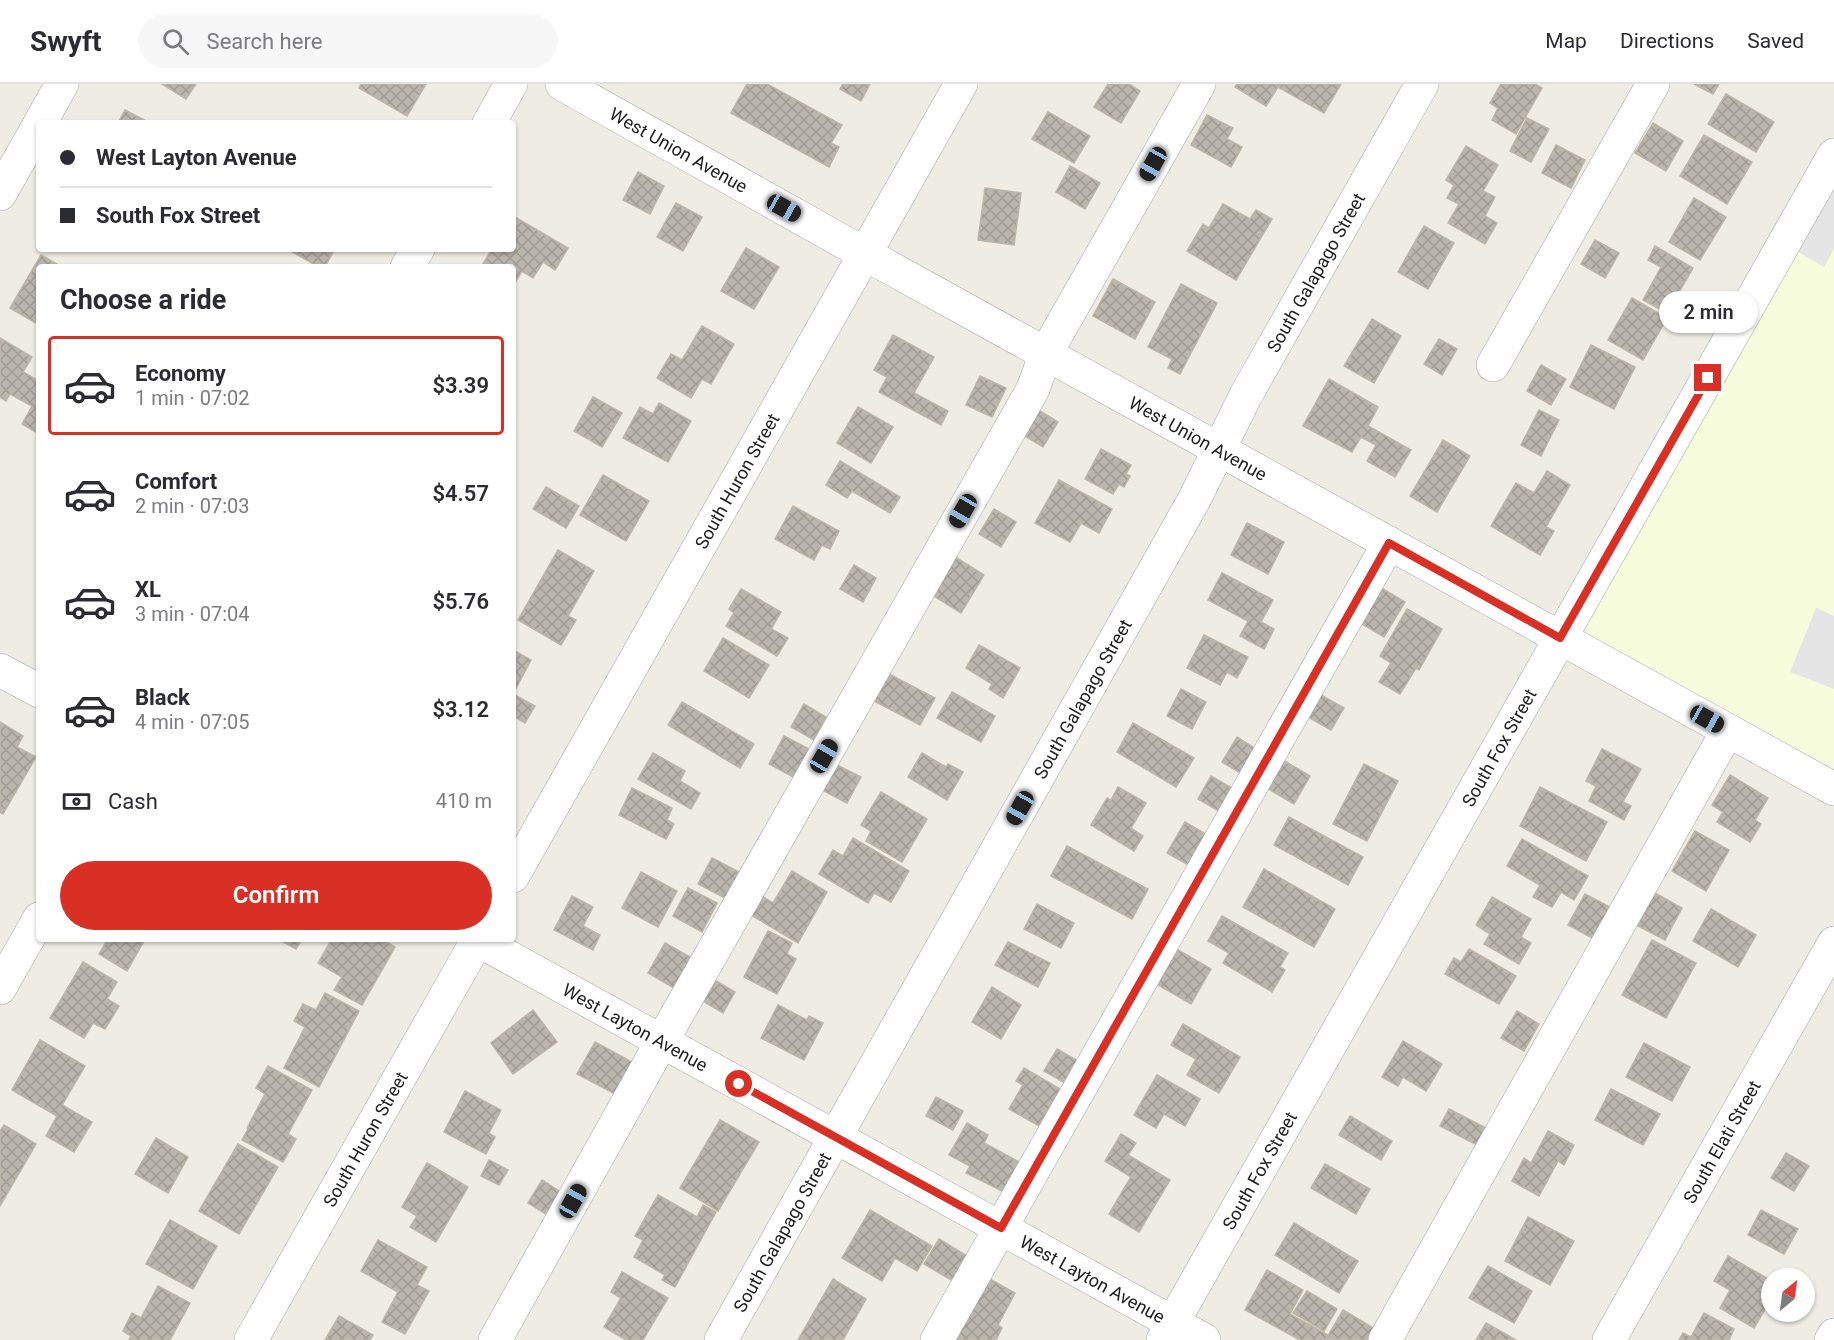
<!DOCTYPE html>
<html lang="en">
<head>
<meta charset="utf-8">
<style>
  :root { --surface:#fff; --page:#f7f7f7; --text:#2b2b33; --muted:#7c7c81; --line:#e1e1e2; --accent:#d93025 }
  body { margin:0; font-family:Roboto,sans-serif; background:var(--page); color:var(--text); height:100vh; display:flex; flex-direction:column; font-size:22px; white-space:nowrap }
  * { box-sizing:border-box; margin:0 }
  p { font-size:20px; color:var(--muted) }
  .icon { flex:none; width:33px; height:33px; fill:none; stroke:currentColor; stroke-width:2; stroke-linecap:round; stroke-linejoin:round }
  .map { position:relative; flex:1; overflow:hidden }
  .panel { position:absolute; left:36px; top:180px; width:480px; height:678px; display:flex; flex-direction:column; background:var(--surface); border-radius:6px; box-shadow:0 2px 4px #0004 }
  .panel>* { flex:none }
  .hud { position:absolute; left:36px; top:36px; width:480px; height:132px; border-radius:6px; box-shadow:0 2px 4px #0004; display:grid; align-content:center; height:132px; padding:0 24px; background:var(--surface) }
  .needle { width:39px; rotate:29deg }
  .fabs { position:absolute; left:1761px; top:1184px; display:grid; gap:12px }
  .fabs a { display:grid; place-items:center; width:54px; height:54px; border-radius:50%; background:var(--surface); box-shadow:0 2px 4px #0004; font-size:30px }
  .end { position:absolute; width:27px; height:27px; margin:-14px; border:8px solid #d93025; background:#fff; box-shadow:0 0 0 3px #fff }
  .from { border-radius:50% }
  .bubble { position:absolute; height:42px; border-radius:21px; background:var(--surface); box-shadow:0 2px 4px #0004; font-size:20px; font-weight:600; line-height:42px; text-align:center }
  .car { position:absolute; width:18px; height:36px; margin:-18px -9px; border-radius:8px; box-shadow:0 0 4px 2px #0007; background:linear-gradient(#222 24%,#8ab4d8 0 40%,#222 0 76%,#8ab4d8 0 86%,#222 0) }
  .hud b { display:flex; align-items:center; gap:21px; height:57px; font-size:22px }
  .hud b+b { border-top:2px solid var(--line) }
  .hud i { width:15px; height:15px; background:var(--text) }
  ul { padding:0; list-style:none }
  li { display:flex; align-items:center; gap:18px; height:99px; margin:0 12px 9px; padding:0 12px; border:3px solid transparent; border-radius:6px }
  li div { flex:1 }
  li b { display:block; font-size:22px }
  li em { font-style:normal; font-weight:600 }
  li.active { border-color:var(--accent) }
  li>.icon { width:54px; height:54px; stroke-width:1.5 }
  h2 { padding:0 24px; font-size:27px; line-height:72px }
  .pay { display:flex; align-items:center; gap:15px; height:66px; padding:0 24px; font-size:22px }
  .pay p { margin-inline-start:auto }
  .action { display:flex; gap:12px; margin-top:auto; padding:12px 24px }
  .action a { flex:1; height:69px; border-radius:36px; background:var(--accent); color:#fff; font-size:24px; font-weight:600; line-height:69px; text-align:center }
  header { display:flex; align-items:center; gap:36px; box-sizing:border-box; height:84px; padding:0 30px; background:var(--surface); border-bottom:2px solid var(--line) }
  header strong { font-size:28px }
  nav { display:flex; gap:33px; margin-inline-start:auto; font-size:21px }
  .search { width:420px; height:54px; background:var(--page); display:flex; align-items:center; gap:15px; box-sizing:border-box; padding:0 21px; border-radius:33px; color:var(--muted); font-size:22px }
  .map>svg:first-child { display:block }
</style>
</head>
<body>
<header>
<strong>Swyft</strong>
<div class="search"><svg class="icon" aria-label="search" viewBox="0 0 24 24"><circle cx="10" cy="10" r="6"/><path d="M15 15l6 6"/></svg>Search here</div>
<nav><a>Map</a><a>Directions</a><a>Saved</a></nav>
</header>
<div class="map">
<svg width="1834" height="1256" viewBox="0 0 1834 1256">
  <defs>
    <pattern id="building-cross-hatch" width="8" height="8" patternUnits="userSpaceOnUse" patternTransform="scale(1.5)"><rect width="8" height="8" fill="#bab5ad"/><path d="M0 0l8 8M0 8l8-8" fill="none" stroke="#9f9b94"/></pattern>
  </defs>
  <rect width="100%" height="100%" fill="#eeece3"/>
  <!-- education -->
  <polygon fill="#f7fddc" points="1834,71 1834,705 1560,554"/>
  <!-- parking -->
  <g fill="#e5e5e5">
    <polygon points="1834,71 1834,165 1824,183 1784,160"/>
    <polygon points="1816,524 1834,532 1834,605 1790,588"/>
  </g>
  <!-- building -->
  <g fill="url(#building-cross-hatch)" stroke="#bfb5a6" stroke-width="1.5">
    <polygon points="162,0 196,0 186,15"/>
    <polygon points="361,0 426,0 407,32 359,4"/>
    <polygon points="747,0 767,0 842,41 831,59 839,63 829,83 731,29"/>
    <polygon points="843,0 870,0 861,17 840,5"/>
    <polygon points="1108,0 1129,0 1140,7 1121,39 1094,23"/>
    <polygon points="1237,0 1341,0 1324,29 1278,3 1266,22 1235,3"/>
    <polygon points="1501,0 1535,0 1542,4 1516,50 1492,36 1498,24 1490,19"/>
    <polygon points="1694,0 1719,0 1713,10"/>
    <polygon points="1726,10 1774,38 1756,68 1708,40"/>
    <polygon points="125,26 150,39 118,39"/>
    <polygon points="1048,28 1090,52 1074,79 1032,55"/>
    <polygon points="1207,31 1233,44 1227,55 1242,63 1231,83 1191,61"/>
    <polygon points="1527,34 1549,45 1531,78 1510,67"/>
    <polygon points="1653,39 1683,57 1666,87 1635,69"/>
    <polygon points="1704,51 1752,78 1727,120 1680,92"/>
    <polygon points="1556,61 1585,76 1571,104 1542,89"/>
    <polygon points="1466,62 1498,81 1483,107 1495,113 1485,132 1497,139 1485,160 1448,139 1459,120 1447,114 1454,101 1446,96"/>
    <polygon points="1070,82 1100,99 1085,125 1056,108"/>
    <polygon points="638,88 664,102 650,130 623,116"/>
    <polygon points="985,104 1021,109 1014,161 978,156"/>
    <polygon points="1694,114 1726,133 1700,176 1669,158"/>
    <polygon points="676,119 702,133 683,167 657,153"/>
    <polygon points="1223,120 1250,135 1256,126 1272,135 1236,196 1187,167 1203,140 1209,144"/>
    <polygon points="513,132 568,164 555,186 543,178 533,194 522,187 513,202 513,183 481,183 492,165 513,165"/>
    <polygon points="1424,142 1454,159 1428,205 1398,188"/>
    <polygon points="1595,156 1619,169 1605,194 1581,180"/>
    <polygon points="1655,162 1693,184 1667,229 1643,216 1661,183 1648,176"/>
    <polygon points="746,164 779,183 754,225 721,207"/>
    <polygon points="287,165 332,165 334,166 325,183 319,183"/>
    <polygon points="41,171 62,183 39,183 39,241 10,224"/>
    <polygon points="1113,195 1155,218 1135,255 1093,232"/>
    <polygon points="1181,200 1217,219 1180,290 1168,284 1172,275 1148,263"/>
    <polygon points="1632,214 1667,234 1643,276 1608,256"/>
    <polygon points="1372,235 1401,252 1374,299 1344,282"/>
    <polygon points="702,242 734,260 711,300 702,295 691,314 657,294 671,270 682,276"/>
    <polygon points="893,251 934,273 914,309 948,327 941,341 879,308 887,293 874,286"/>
    <polygon points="0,254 32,273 23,288 39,297 39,309 37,313 39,315 39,350 22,340 32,322 10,310 6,317 0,313"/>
    <polygon points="1439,255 1457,265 1442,291 1424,280"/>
    <polygon points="1591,261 1635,283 1614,325 1570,303"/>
    <polygon points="1541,281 1566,295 1551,321 1527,307"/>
    <polygon points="980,292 1006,304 992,333 966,321"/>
    <polygon points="1329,295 1378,323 1368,342 1411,366 1395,393 1367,377 1376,361 1361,353 1352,368 1303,342"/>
    <polygon points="593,313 622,329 602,363 574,347"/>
    <polygon points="659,319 691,337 668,378 623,354 640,323 653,330"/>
    <polygon points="858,323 893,343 871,379 837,359"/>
    <polygon points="1035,324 1058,338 1043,363 1020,349"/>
    <polygon points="1539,326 1559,336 1541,372 1521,361"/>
    <polygon points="1443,356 1470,372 1437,428 1410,412"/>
    <polygon points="1101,365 1131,381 1126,390 1130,392 1124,403 1119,400 1113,410 1085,395"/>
    <polygon points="840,377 900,413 890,429 852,407 847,414 826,401"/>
    <polygon points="1547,387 1570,401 1546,443 1554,447 1540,471 1491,442 1516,399 1534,409"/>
    <polygon points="603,391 649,417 626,457 580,431"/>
    <polygon points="1059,396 1112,425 1099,449 1081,439 1070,458 1035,439"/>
    <polygon points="546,403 579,422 566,444 533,425"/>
    <polygon points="793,422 839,447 830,465 822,461 814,476 775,455"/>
    <polygon points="994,425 1016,438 1001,463 979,450"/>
    <polygon points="1247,439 1284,458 1268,490 1231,471"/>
    <polygon points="558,466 594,487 568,532 576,536 561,561 518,536"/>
    <polygon points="952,471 984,491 961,529 929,509"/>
    <polygon points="854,481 876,494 863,518 840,505"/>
    <polygon points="1222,489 1273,516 1261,538 1274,545 1264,565 1240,552 1248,537 1208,516"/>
    <polygon points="1378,502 1405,518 1384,553 1357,537"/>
    <polygon points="741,505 781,528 771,545 788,554 777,572 726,542 734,529 729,525"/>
    <polygon points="1407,525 1442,545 1419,586 1416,584 1400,610 1379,598 1391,579 1380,572"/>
    <polygon points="1204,551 1248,573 1237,594 1227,588 1220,601 1187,584"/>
    <polygon points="723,554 769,581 749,614 704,587"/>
    <polygon points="979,561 1020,584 1003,614 989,605 992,600 966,584"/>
    <polygon points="513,566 531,576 513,610"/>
    <polygon points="889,590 935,614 920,641 874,617"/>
    <polygon points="1181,605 1206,618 1192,645 1167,632"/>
    <polygon points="952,608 995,632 981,658 937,634"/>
    <polygon points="513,610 535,622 525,639 513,632"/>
    <polygon points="1321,611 1344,624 1331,646 1308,633"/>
    <polygon points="682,618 754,660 740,684 668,641"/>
    <polygon points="804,620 826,633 814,656 791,643"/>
    <polygon points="0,638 23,652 17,663 36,673 3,730 0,728"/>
    <polygon points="1133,639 1194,674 1176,703 1117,668"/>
    <polygon points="784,652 811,666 795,694 769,680"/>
    <polygon points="1237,653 1256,665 1242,690 1222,678"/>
    <polygon points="1602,665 1641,685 1623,718 1631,722 1624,736 1589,717 1596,702 1586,697"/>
    <polygon points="653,669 685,687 680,697 700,709 691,725 638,695"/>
    <polygon points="922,669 946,683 948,680 963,688 947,716 908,693"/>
    <polygon points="1283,676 1310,692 1294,720 1267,704"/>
    <polygon points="835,680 861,693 847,719 822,706"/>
    <polygon points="1364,680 1398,697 1367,757 1333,740"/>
    <polygon points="1730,691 1768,714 1755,736 1761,740 1750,758 1717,738 1723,728 1712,721"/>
    <polygon points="1211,692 1235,706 1222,729 1198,715"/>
    <polygon points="1118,703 1146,719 1131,744 1143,752 1134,767 1091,741 1107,714 1111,716"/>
    <polygon points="1540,703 1607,738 1586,777 1520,742"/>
    <polygon points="632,704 672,724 667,736 674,740 666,755 619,731"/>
    <polygon points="881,708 927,735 902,778 866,757 871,747 861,741"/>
    <polygon points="1289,733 1363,773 1348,801 1274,761"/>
    <polygon points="1185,738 1209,752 1192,783 1167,769"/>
    <polygon points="1695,747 1729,766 1706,807 1672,787"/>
    <polygon points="853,754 909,787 891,818 874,809 868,819 819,790 833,766 843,772"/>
    <polygon points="1522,755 1588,792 1574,816 1561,808 1552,823 1533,813 1540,801 1507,782"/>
    <polygon points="1067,762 1148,805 1132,835 1051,792"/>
    <polygon points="712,774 739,788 725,814 698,800"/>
    <polygon points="1264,785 1335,825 1314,863 1243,823"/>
    <polygon points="792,787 827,808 798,859 746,828 757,809 773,819"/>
    <polygon points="641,788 677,807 658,843 622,824"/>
    <polygon points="688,804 717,819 702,848 673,832"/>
    <polygon points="1653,808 1682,824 1665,856 1636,841"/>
    <polygon points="1585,810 1610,823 1594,855 1568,841"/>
    <polygon points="572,812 593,823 583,842 600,851 593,866 554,846"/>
    <polygon points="1492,813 1531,835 1521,853 1531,859 1519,880 1484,860 1490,850 1476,841"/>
    <polygon points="1037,820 1074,839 1061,864 1024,845"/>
    <polygon points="1711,825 1756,851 1738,883 1693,857"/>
    <polygon points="1222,832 1288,869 1280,883 1285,886 1272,908 1223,879 1229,869 1208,857"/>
    <polygon points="768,847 792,859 787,870 796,875 777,910 744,893"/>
    <polygon points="108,855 145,855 127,887 99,870"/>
    <polygon points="278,855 302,855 296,865"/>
    <polygon points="332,855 382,855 395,863 362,921 334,906 342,893 318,879"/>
    <polygon points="1652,856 1696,879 1666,934 1622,911"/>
    <polygon points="1008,858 1050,879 1038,903 995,881"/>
    <polygon points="665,859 692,874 674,904 648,889"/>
    <polygon points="1173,863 1211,885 1191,920 1153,898"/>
    <polygon points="1469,865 1516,892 1499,920 1445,890 1454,874 1461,878"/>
    <polygon points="83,878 117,898 107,915 119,922 105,945 93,939 84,954 50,934"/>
    <polygon points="713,895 735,908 723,929 701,916"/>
    <polygon points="992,903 1021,921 1001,955 972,938"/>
    <polygon points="325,909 359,927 319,1003 284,984 305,943 294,937 303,920 316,926"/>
    <polygon points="778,921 807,936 809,932 823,939 804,976 761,954"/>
    <polygon points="533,926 557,958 513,990 491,959"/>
    <polygon points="1517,927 1539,940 1524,967 1501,954"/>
    <polygon points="1183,940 1240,973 1219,1009 1187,991 1196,975 1171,961"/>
    <polygon points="40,956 85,982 62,1021 92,1038 74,1068 46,1052 57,1032 12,1006"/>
    <polygon points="1403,957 1442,980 1426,1007 1403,993 1398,1002 1382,993"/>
    <polygon points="595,958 632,978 615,1010 577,990"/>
    <polygon points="1644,959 1690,983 1672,1017 1626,993"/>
    <polygon points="1057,965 1078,977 1065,999 1044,987"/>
    <polygon points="268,982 312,1006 288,1050 296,1055 283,1078 242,1056 248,1045 247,1044 265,1010 256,1004"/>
    <polygon points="1024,984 1060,1005 1039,1042 1009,1025 1023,1001 1016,997"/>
    <polygon points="1157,991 1200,1015 1185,1042 1164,1030 1156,1044 1134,1031"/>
    <polygon points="1611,1005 1660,1030 1643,1061 1595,1036"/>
    <polygon points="465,1007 501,1026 489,1049 495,1053 486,1070 444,1048"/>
    <polygon points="936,1013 963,1027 953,1046 926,1032"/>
    <polygon points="1449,1025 1488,1045 1479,1062 1440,1042"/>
    <polygon points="1350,1032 1392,1057 1381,1076 1339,1051"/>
    <polygon points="720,1036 759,1058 718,1127 680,1104"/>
    <polygon points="967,1039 988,1051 984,1059 1019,1078 1004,1108 966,1089 970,1082 949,1071"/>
    <polygon points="4,1041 36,1060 0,1122 0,1047"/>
    <polygon points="1548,1047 1574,1061 1564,1081 1558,1077 1539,1112 1512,1097 1524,1074 1531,1079"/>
    <polygon points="1121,1050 1136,1059 1128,1071 1170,1096 1139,1148 1109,1130 1131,1093 1105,1077"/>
    <polygon points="156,1054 188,1073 168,1109 135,1090"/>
    <polygon points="238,1060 278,1083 239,1150 199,1127"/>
    <polygon points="1786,1069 1809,1082 1794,1107 1771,1094"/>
    <polygon points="489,1076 508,1086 499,1101 481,1092"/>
    <polygon points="427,1079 468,1103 436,1158 410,1143 417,1132 402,1123"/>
    <polygon points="1325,1080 1370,1105 1356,1130 1311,1104"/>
    <polygon points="542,1096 562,1109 549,1132 528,1119"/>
    <polygon points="658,1111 697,1133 703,1121 716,1128 675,1203 662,1196 665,1191 634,1173 643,1156 635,1152"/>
    <polygon points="870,1126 932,1162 917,1187 895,1174 882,1197 842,1174"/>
    <polygon points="1761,1126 1798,1145 1784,1170 1748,1151"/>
    <polygon points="1528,1133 1574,1157 1550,1201 1505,1177"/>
    <polygon points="170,1136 217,1162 193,1205 146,1180"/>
    <polygon points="1294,1139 1358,1177 1339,1209 1275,1171"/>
    <polygon points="939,1155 967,1172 953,1197 924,1180"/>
    <polygon points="378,1156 427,1183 417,1201 429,1207 405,1250 382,1238 398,1208 361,1187"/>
    <polygon points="1728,1172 1772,1197 1772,1214 1754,1244 1720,1224 1730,1206 1714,1197"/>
    <polygon points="1488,1182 1532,1207 1514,1239 1469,1214"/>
    <polygon points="1267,1186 1303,1206 1290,1230 1328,1251 1325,1256 1300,1256 1245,1226"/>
    <polygon points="622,1188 668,1214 643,1256 626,1256 604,1243 621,1214 611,1208"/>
    <polygon points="988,1194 1015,1209 998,1241 1002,1244 996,1256 958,1256 955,1254"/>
    <polygon points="833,1195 866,1215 843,1256 798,1256"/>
    <polygon points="158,1202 190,1219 170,1256 129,1256 131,1252 123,1247 132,1229 141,1234"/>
    <polygon points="1307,1207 1337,1225 1324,1247 1293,1229"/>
    <polygon points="1343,1226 1375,1245 1368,1256 1326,1255"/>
    <polygon points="1704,1229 1734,1245 1729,1256 1679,1256 1683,1249 1691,1253"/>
    <polygon points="339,1232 373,1251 370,1256 325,1256"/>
    <polygon points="1486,1239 1516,1256 1476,1256"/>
  </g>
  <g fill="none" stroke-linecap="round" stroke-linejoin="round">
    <!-- minor casing -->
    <g stroke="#a4a4a4" stroke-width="34">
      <g id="minor">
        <path id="s1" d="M562 0 865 170 1834 705"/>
        <polyline points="40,39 62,0"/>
        <polyline points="489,39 511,0"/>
        <polyline points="0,110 39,41"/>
        <polyline points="407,183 418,165"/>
        <polyline points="1493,281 1653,0"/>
        <polyline points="0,586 39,607"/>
        <path id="s2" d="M513 792 961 0"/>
        <path id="s3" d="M476 855 1204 1256"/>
        <polyline points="0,904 39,835"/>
        <path id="s4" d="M251 1256 478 855"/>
        <polyline points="495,1256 662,957 1033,305 1046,269 1199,0"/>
        <path id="s5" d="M721 1256 1194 416 1246 311 1422 0"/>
        <polyline points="937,1256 1389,459"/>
        <path id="s6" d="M1163 1256 1834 71"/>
        <polyline points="1385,1256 1728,646"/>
        <path id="s7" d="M1609 1256 1834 859"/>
        <polyline points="1831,1256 1834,1251"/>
      </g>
    </g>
    <!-- minor -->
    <use href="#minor" stroke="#fff" stroke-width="33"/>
  </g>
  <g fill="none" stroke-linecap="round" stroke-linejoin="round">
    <!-- route -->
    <polyline stroke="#d93025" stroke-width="8" points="739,1000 1001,1144 1389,459 1560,554 1708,294"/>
  </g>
  <g text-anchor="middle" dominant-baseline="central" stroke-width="4.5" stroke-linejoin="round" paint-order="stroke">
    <!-- street labels -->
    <g font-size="18" fill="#1d1d1d" stroke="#fff">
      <text stroke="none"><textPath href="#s1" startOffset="134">West Union Avenue</textPath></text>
      <text stroke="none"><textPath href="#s5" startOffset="1222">South Galapago Street</textPath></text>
      <text stroke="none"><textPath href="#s1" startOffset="728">West Union Avenue</textPath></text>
      <text stroke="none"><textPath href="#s2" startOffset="454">South Huron Street</textPath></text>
      <text stroke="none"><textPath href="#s5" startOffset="736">South Galapago Street</textPath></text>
      <text stroke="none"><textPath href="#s6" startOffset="681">South Fox Street</textPath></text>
      <text stroke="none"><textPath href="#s3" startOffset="182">West Layton Avenue</textPath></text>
      <text stroke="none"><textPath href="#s4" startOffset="231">South Huron Street</textPath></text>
      <text stroke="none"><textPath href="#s7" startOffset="228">South Elati Street</textPath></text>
      <text stroke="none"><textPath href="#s6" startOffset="195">South Fox Street</textPath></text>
      <text stroke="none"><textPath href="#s5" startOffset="124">South Galapago Street</textPath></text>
      <text stroke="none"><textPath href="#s3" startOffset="704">West Layton Avenue</textPath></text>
    </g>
  </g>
</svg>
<div class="fabs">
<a><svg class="needle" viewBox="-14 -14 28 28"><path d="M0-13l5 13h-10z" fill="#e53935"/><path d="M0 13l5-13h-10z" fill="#7c7c81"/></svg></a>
</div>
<i class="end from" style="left:739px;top:1000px"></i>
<i class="end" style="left:1708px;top:294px"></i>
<div class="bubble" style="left:1659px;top:207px;width:99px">2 min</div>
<i class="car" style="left:1153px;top:80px;rotate:209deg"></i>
<i class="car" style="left:784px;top:124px;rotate:119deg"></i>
<i class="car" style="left:963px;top:427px;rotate:210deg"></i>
<i class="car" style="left:1707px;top:635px;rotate:119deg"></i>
<i class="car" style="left:824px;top:672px;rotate:30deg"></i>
<i class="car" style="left:1020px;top:724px;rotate:209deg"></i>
<i class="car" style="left:573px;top:1117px;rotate:29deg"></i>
<div class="hud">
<b><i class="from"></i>West Layton Avenue</b>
<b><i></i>South Fox Street</b>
</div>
<section class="panel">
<h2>Choose a ride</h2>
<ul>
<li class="active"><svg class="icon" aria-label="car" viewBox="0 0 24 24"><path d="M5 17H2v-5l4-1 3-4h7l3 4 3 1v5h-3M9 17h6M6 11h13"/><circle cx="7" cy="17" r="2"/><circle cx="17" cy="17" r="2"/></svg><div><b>Economy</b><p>1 min · 07:02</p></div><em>$3.39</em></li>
<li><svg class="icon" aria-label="car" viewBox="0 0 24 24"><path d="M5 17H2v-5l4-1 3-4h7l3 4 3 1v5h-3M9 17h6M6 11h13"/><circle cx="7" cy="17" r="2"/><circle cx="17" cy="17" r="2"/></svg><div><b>Comfort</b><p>2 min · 07:03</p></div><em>$4.57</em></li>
<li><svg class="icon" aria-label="car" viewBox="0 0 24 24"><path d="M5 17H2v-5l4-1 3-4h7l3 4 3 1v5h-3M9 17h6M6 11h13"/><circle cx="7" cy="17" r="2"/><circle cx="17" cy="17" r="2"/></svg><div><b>XL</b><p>3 min · 07:04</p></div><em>$5.76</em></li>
<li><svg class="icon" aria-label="car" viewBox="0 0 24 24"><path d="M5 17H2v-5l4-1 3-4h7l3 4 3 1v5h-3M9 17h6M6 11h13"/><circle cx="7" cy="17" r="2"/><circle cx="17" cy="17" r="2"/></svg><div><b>Black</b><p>4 min · 07:05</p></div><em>$3.12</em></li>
</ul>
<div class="pay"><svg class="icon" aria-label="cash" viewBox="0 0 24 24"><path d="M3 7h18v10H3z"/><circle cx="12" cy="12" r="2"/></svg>Cash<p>410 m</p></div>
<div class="action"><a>Confirm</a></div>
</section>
</div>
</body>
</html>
